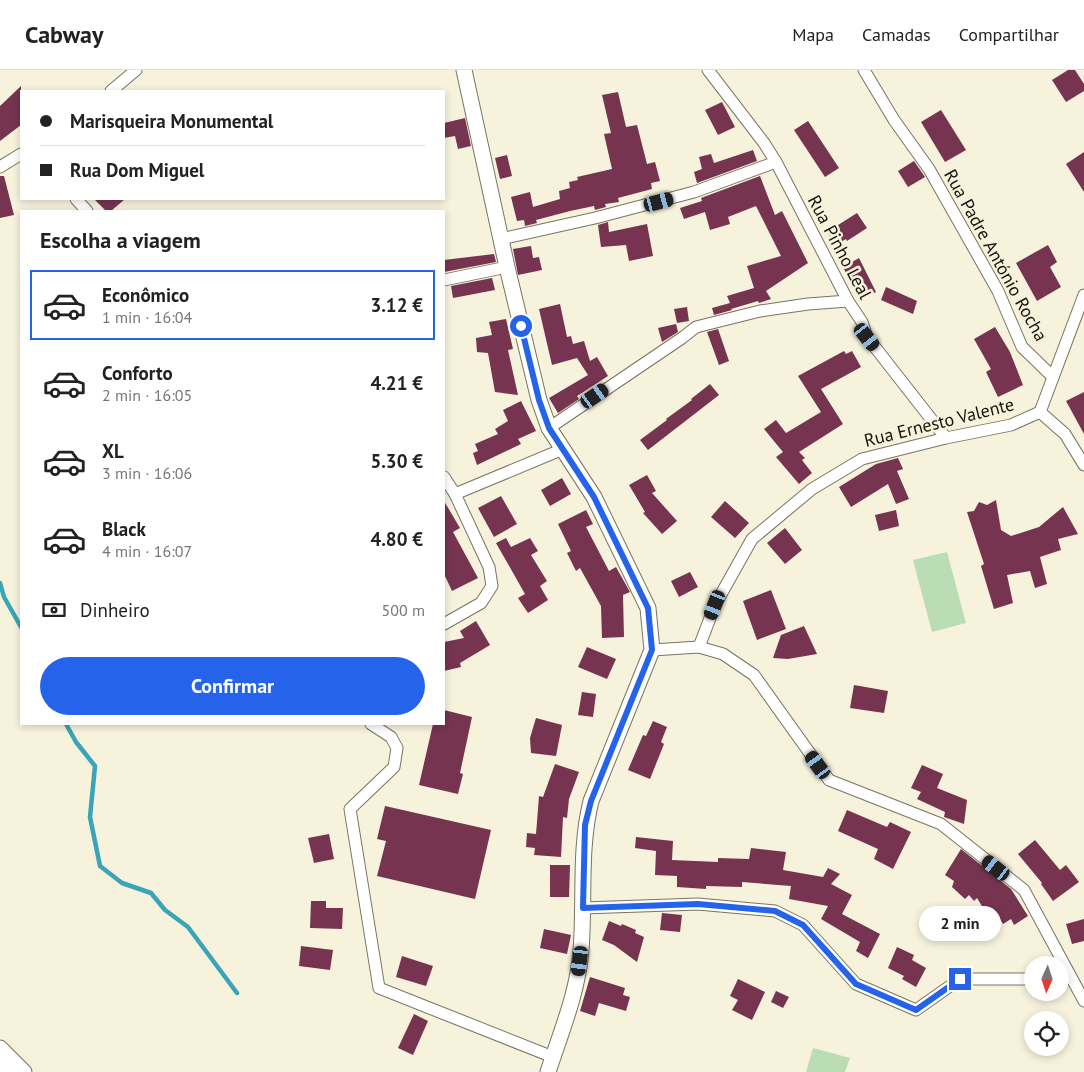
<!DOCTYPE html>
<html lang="pt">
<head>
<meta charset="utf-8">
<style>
  :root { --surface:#fff; --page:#f6f6f6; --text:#222; --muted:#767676; --line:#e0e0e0; --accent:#2563eb }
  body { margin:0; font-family:"PT Sans",sans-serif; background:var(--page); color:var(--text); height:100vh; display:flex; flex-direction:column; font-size:19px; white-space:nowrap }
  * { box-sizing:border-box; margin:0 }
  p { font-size:16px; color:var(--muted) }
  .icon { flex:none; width:28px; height:28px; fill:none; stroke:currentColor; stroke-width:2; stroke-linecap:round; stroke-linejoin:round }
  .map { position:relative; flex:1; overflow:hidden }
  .side { position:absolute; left:20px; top:140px; width:425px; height:515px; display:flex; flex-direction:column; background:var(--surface); border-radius:0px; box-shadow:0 2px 8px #0003 }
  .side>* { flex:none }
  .banner { position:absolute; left:20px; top:20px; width:425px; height:110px; border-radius:0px; box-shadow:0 2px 8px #0003; display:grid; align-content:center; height:110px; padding:0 20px; background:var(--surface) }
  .needle { width:32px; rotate:183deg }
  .tools { position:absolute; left:1024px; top:886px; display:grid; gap:10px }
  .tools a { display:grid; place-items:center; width:45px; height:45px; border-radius:50%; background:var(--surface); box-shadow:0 2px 8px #0003; font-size:25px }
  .end { position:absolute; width:22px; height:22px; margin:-11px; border:6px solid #2563eb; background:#fff; box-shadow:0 0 0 2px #fff }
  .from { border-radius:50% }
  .bubble { position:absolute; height:35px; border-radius:18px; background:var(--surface); box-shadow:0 2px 8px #0003; font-size:16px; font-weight:600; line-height:35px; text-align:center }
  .car { position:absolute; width:15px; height:30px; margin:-15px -8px; border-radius:6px; box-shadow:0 0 4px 1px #0007; background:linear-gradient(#222 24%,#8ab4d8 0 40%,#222 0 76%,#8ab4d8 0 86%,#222 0) }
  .banner b { display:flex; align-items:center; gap:18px; height:48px; font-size:19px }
  .banner b+b { border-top:1px solid var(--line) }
  .banner i { width:12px; height:12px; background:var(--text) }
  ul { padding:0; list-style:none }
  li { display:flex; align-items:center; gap:15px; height:70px; margin:0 10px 8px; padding:0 10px; border:2px solid transparent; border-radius:0px }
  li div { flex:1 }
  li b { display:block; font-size:19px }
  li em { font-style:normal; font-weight:600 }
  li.active { border-color:var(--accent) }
  li>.icon { width:45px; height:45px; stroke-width:1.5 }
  h2 { padding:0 20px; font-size:22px; line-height:60px }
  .pay { display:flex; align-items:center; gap:12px; height:55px; padding:0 20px; font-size:19px }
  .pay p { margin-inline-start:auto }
  .primary-button { display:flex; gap:10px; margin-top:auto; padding:10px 20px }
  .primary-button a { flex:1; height:58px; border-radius:30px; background:var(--accent); color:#fff; font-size:20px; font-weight:600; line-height:58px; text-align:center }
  header { display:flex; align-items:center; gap:30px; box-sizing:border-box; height:70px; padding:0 25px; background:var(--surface); border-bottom:1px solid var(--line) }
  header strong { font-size:24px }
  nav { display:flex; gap:28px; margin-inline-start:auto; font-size:18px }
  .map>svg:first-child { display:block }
</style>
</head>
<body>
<header>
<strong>Cabway</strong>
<nav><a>Mapa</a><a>Camadas</a><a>Compartilhar</a></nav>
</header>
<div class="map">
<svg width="1084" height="1002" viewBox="0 0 1084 1002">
  <rect width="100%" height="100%" fill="#f6f2dc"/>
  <!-- green -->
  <g fill="#bbddb5">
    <polygon points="947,482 966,553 932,562 913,490"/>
    <polygon points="813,978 850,988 845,1002 806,1002"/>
  </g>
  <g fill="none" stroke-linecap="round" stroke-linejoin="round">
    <!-- stream -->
    <g stroke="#3aa4b9" stroke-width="4.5">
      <polyline points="0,513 4,527 21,557"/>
      <polyline points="66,654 76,672 95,696 90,747 100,796 122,813 151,823 165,840 188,857 237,923"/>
    </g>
  </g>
  <!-- building -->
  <g fill="#763451">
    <polygon points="1068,0 1075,0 1084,14 1084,21 1066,32 1052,10"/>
    <polygon points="21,16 21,55 0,71 0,36"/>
    <polygon points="618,22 626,57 637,55 647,94 655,92 660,111 651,113 652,119 618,128 619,132 605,134 606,137 595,140 594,136 570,141 536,150 537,153 525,156 524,150 517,151 511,127 530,122 533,137 560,129 559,121 570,118 569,112 578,110 577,107 612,99 604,64 611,63 602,25"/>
    <polygon points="722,32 735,57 718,65 705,40"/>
    <polygon points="941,40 966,80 945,92 921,52"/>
    <polygon points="465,48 471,76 458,79 455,66 444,68 444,53"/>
    <polygon points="808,51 839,98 825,107 794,60"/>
    <polygon points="753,80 757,91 697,113 694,102 702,99 699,87 711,84 714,93"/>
    <polygon points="1084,82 1084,122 1066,94"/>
    <polygon points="507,85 512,106 500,109 495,88"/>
    <polygon points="914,91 925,107 908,117 898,101"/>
    <polygon points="0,106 4,106 14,145 0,148"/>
    <polygon points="760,106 775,145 782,141 808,193 766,221 771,229 759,233 758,231 731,239 732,240 714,245 712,238 730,233 727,226 754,218 747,196 781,186 756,136 728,147 730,154 710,160 705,142 684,149 680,138 702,131 701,128"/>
    <polygon points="94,129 125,129 111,141 106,141"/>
    <polygon points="857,143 867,158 847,171 846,169 836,175 827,162"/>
    <polygon points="608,152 609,162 647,154 653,186 629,191 626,175 601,177 598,155"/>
    <polygon points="1048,175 1057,192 1050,197 1061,217 1037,231 1016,193"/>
    <polygon points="531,176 533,188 539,187 542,200 518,205 513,179"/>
    <polygon points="494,184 496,192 444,202 444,190"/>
    <polygon points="859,188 876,222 860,230 843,197"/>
    <polygon points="492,208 495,220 453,228 451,216"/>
    <polygon points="886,217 917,231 913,244 881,230"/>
    <polygon points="560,234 567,267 571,266 573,274 584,271 590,291 597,287 608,306 577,326 579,329 558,343 549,328 588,305 577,288 552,295 539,239"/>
    <polygon points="687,237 689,251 677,253 674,239"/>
    <polygon points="506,249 513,279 508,280 518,325 495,322 488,283 477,282 476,268 492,265 489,252"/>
    <polygon points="676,254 678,262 662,272 658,258"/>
    <polygon points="995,257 1010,282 1023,315 998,327 986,302 991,299 974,269"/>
    <polygon points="718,259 729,291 719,295 707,262"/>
    <polygon points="844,281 846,284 852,281 861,297 821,319 843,354 799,382 805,388 802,390 812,403 799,414 776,387 783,382 764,359 776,350 786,363 821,342 798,306"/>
    <polygon points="710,314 719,325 648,380 640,370 667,350 666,349 692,330 691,329"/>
    <polygon points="1084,322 1084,364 1066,331"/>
    <polygon points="521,331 536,361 518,369 521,374 477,395 473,383 478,381 475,374 498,364 495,359 508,351 503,340"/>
    <polygon points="898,388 903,399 897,401 909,429 896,434 888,414 851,437 839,417 876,394"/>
    <polygon points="647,405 656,421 652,423 677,451 662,464 643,443 645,442 629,415"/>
    <polygon points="562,408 571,424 550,436 541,420"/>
    <polygon points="501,426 517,454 494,467 478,438"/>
    <polygon points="996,430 1001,460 1011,466 1039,457 1063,437 1078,464 1058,469 1061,480 1040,487 1047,514 1035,518 1030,501 1007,505 1013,533 994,539 981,496 984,494 967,442 974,441 979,432 987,435"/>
    <polygon points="444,431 460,458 453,462 478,508 452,521 444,504"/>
    <polygon points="725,431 749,453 735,468 711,447"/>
    <polygon points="586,440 593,454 586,457 609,501 616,497 630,522 623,525 624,567 602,568 601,536 580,498 576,501 567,483 571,481 558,454"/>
    <polygon points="896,440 899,456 879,461 875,445"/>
    <polygon points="785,458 802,480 785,494 767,473"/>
    <polygon points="506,468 511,477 530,468 538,481 531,485 547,511 540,516 548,530 528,543 518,528 525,524 496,473"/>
    <polygon points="690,502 698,517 679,527 671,511"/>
    <polygon points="771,520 786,559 757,570 743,531"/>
    <polygon points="476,551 490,575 460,593 461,597 444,601 444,572 464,568 460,561"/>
    <polygon points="804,556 817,584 788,589 773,588 781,565"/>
    <polygon points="587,577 616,589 607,609 578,597"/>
    <polygon points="854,615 888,621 884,643 850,638"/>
    <polygon points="582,622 596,624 593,647 578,645"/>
    <polygon points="444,640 472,647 460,703 463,704 458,724 419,715 433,654 444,654"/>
    <polygon points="536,648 562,655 556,686 531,683 530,668"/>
    <polygon points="653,651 667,657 661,672 664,674 650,709 628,700 643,665 646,666"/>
    <polygon points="555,694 579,702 569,729 567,748 563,747 561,787 534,785 535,778 526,777 527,763 536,764 539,726 543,727"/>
    <polygon points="922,695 943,704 937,718 967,730 964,754 944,747 945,742 917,729 921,722 911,718"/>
    <polygon points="385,736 491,760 475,829 377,806 386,771 377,769"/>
    <polygon points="847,740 887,757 890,752 911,762 893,799 874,789 878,779 838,761"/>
    <polygon points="329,764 334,789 314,793 308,768"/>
    <polygon points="636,767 673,771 672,790 718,792 718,788 749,789 751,778 786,782 783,800 823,807 828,798 840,804 831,814 852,825 842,844 880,864 868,888 856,881 860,872 821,849 828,836 789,829 791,816 742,812 742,817 706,816 706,819 677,817 677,806 655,805 656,781 635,778"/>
    <polygon points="1035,770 1060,800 1066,795 1079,812 1053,831 1041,814 1042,813 1018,784"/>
    <polygon points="961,779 1011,819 1028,846 1014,855 1011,849 1003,854 1000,849 993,854 977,828 974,831 969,825 965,829 952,817 954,811 945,805"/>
    <polygon points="550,795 570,795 569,827 550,827"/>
    <polygon points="311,831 326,831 326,838 343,838 342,859 310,858"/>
    <polygon points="662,843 682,845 680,862 660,860"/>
    <polygon points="1084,849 1084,871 1072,874 1066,854"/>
    <polygon points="609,851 621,856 622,854 636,860 635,863 644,867 637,892 614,875 602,870"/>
    <polygon points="544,859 571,865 567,884 540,878"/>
    <polygon points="301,876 333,880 330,900 299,896"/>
    <polygon points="897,877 914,885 912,890 926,898 916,917 902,909 904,906 888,898"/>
    <polygon points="402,886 433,896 426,916 396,907"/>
    <polygon points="590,907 625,918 623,925 630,927 626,941 599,933 595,946 580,941"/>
    <polygon points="738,909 765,922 752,950 732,940 738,930 730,926"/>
    <polygon points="776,921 789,927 783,938 771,932"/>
    <polygon points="414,944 428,951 413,985 398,978"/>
  </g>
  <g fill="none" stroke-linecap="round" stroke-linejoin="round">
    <!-- street casing -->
    <g stroke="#787461" stroke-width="13">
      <g id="street">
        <polyline points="708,0 764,73 776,92 848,231 862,252 867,267 946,368"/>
        <polyline points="864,0 894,50 929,99 998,221 1022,277 1053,307"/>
        <polyline points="111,21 136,0"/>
        <polyline points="0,97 21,84"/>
        <polyline points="76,129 87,141"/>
        <polyline points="501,169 595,148 694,122 776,92"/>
        <polyline points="444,210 507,197"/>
        <polyline points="1040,342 1084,225"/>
        <polyline points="1040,342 1065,364 1084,395"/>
        <polyline points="549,358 682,268 696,257 760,241 808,234 848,231"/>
        <polyline points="444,407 455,424 489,497 492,516 481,533 444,554"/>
        <polyline points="455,424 563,379"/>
        <polyline points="699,577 715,535 752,469 812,419 862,389 946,368 1011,355 1040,342"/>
        <polyline points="652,580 699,577 723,584 754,605 829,710 941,754 1024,820 1084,931"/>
        <polyline points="371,654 391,667 397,678 394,697 350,739 379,918 553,987"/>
        <polyline points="583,838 698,834 775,841 803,855 856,914 916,940 960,909 1032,909"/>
      </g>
    </g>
    <!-- secondary casing -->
    <g stroke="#787461" stroke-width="17">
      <g id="secondary">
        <path d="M464 0 507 197 539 330 549 358 594 427 648 538 652 580 591 731C579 779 585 830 581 880 578 922 561 962 548 1002"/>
        <polyline points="0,978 24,1002"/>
        <polyline points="0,995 7,1002"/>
      </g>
    </g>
    <!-- street -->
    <use href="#street" stroke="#fff" stroke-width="11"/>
    <!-- secondary -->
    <use href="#secondary" stroke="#fff" stroke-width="15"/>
  </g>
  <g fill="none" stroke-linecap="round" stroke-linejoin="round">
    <!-- route -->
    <polyline stroke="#2563eb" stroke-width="6" points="521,256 539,330 549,358 594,427 648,538 652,580 591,731 585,755 583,838 698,834 775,841 803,855 856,914 916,940 960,909"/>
  </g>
  <g text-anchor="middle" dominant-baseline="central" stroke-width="5" stroke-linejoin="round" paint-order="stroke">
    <!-- street labels -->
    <g font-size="18" fill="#16140d" stroke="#f6f2dc">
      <text transform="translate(840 177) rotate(62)">Rua Pinho Leal</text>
      <text transform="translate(996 185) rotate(61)">Rua Padre António Rocha</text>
      <text transform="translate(939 352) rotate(-14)">Rua Ernesto Valente</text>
    </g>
  </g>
</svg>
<div class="tools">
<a><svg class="needle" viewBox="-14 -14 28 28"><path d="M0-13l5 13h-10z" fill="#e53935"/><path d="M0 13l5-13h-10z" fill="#767676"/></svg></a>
<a><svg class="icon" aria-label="locate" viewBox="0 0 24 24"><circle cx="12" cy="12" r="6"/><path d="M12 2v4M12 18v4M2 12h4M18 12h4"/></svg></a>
</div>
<i class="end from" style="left:521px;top:256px"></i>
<i class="end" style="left:960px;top:909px"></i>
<div class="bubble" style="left:919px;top:836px;width:82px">2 min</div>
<i class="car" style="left:659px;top:132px;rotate:75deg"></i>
<i class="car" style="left:867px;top:267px;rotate:142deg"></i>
<i class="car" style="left:595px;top:326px;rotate:55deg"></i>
<i class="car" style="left:715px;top:535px;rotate:201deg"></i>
<i class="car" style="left:818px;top:695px;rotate:324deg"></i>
<i class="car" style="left:996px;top:798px;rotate:308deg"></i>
<i class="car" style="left:580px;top:891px;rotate:187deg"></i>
<div class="banner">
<b><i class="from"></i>Marisqueira Monumental</b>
<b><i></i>Rua Dom Miguel</b>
</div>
<section class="side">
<h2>Escolha a viagem</h2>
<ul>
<li class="active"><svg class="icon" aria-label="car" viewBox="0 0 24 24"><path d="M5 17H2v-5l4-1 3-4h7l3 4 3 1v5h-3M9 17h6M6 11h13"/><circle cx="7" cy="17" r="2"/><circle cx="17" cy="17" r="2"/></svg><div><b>Econômico</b><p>1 min · 16:04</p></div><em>3.12 €</em></li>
<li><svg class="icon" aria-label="car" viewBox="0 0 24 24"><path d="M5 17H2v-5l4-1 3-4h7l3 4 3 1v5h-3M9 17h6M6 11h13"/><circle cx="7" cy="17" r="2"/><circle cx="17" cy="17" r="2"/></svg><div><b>Conforto</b><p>2 min · 16:05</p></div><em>4.21 €</em></li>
<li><svg class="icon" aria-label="car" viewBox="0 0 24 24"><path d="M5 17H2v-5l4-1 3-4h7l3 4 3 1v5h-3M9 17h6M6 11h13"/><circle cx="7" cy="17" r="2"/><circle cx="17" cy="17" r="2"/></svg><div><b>XL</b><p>3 min · 16:06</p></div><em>5.30 €</em></li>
<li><svg class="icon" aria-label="car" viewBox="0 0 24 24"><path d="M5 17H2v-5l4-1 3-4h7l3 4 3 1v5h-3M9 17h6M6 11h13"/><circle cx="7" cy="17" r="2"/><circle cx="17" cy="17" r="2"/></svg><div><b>Black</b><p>4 min · 16:07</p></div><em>4.80 €</em></li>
</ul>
<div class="pay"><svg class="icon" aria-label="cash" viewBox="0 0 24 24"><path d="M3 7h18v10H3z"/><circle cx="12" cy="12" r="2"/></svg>Dinheiro<p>500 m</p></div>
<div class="primary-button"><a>Confirmar</a></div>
</section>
</div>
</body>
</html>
